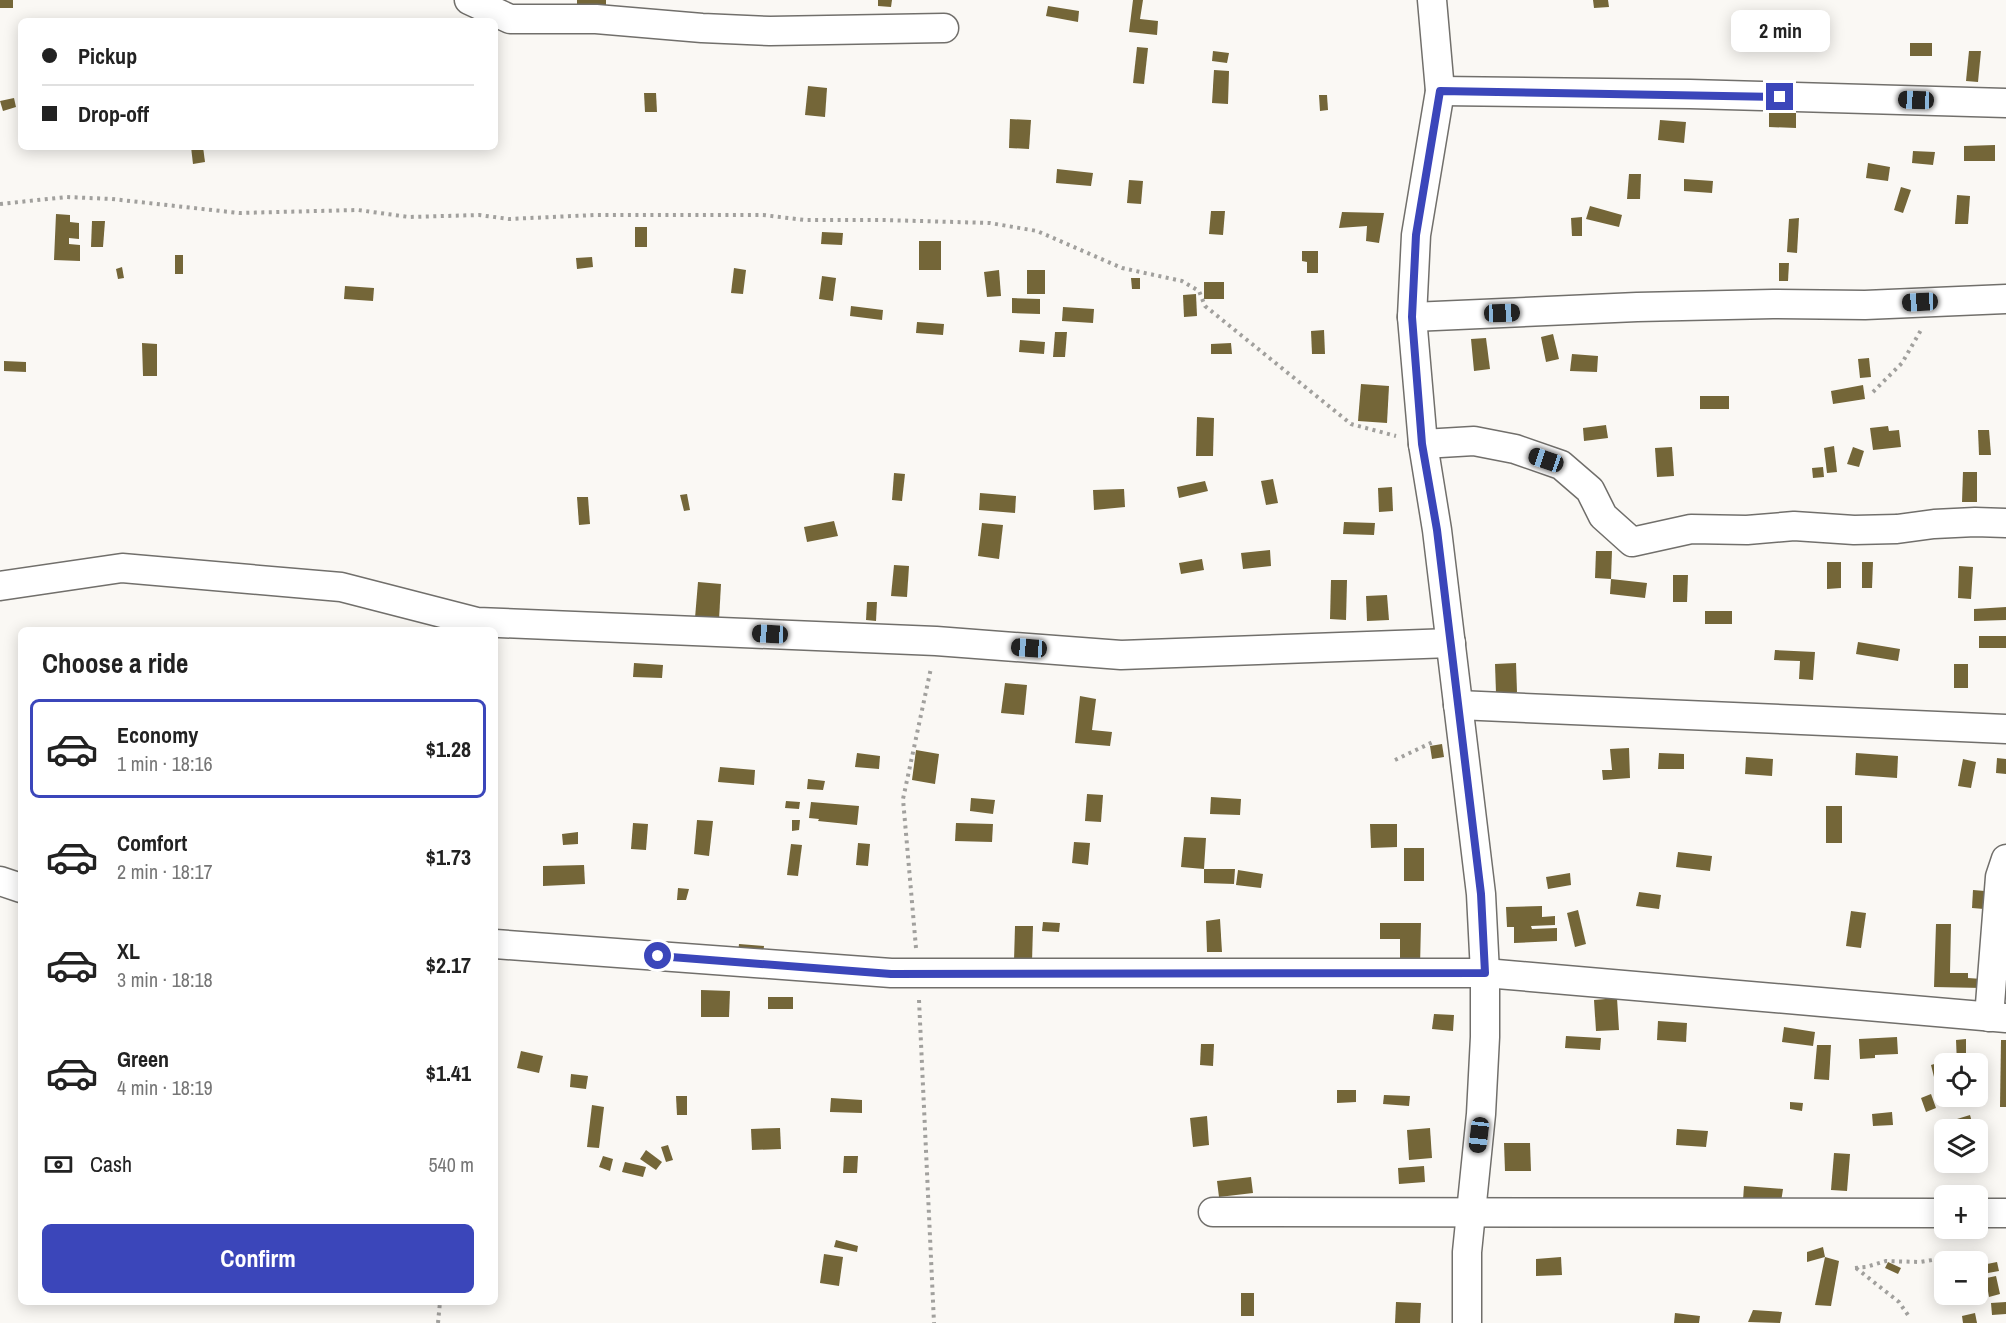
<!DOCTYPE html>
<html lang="en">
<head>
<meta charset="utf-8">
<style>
  :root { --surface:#fff; --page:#f2f2f2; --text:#222; --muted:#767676; --line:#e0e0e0; --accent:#3b46ba }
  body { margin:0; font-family:"Archivo Narrow",sans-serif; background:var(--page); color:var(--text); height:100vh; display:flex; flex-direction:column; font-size:22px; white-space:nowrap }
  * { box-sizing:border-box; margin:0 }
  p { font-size:20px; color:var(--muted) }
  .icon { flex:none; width:33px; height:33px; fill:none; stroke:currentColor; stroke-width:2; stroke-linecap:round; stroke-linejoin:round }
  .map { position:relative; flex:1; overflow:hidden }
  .sheet { position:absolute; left:18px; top:627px; width:480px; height:678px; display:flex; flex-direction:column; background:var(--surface); border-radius:9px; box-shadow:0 3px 15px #0003 }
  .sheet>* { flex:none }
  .banner { position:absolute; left:18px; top:18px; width:480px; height:132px; border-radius:9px; box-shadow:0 3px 15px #0003; display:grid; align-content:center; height:132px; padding:0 24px; background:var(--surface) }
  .fabs { position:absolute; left:1934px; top:1053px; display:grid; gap:12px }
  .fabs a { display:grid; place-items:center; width:54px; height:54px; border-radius:9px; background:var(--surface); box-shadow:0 3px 15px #0003; font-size:30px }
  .end { position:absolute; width:27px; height:27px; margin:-14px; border:8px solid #3b46ba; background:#fff; box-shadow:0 0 0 3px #fff }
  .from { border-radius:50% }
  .bubble { position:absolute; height:42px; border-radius:9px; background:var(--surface); box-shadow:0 3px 15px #0003; font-size:20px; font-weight:800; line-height:42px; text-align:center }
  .car { position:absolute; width:18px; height:36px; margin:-18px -9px; border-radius:8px; box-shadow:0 0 4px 2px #0007; background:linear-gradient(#222 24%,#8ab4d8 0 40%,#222 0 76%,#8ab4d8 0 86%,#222 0) }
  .banner b { display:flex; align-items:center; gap:21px; height:57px; font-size:22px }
  .banner b+b { border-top:2px solid var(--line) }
  .banner i { width:15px; height:15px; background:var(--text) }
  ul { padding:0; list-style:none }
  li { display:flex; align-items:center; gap:18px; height:99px; margin:0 12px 9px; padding:0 12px; border:3px solid transparent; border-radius:9px }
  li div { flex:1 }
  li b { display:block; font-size:22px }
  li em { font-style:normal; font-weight:800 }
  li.active { border-color:var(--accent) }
  li>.icon { width:54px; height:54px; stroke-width:1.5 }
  h2 { padding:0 24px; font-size:27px; line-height:72px }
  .pay { display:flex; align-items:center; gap:15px; height:66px; padding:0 24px; font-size:22px }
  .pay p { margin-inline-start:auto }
  .button { display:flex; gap:12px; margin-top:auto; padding:12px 24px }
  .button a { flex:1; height:69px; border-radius:9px; background:var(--accent); color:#fff; font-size:24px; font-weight:800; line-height:69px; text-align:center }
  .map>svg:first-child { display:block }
</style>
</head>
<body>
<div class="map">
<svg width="2006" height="1323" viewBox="0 0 2006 1323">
  <rect width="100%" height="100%" fill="#faf8f4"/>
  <!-- building -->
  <g fill="#746638">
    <rect x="0" y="0" width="13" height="8"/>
    <polygon points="577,0 606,0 606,6 577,4"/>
    <polygon points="878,0 892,0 891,7 878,6"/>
    <polygon points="1133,0 1143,0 1140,19 1158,21 1157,35 1129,32"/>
    <polygon points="1593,0 1608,0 1609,7 1594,8"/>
    <polygon points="1048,6 1079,11 1078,22 1046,16"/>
    <rect x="1910" y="43" width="22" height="13"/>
    <polygon points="1137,47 1148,48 1144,84 1133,83"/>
    <polygon points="1213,51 1229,53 1227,63 1212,61"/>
    <polygon points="1969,51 1981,51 1978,82 1966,81"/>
    <polygon points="1214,70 1229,71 1228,104 1212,103"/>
    <polygon points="808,86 827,88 825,117 805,115"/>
    <polygon points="644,93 656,93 657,112 645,112"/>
    <polygon points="1319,95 1327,95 1328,110 1320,111"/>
    <polygon points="14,98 16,107 3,111 0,101"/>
    <polygon points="1769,105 1796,105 1796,128 1769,127"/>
    <polygon points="1010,119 1031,120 1029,149 1009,148"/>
    <polygon points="1660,120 1686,122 1684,143 1658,140"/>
    <polygon points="1995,145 1995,161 1964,161 1964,146"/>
    <polygon points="191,147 203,147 205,162 193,164"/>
    <polygon points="1913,151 1935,152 1933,165 1912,163"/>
    <polygon points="1868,163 1890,167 1888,181 1866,178"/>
    <polygon points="1057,169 1093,173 1091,186 1056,183"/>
    <polygon points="1629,174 1641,174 1640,199 1627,199"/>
    <polygon points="1684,179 1713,181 1712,193 1684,191"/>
    <polygon points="1129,180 1143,181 1141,204 1127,203"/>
    <polygon points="1901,187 1911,190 1903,213 1894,210"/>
    <polygon points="1957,195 1970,196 1968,224 1955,224"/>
    <polygon points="1590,206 1622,215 1619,227 1586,219"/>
    <polygon points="1211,211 1225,211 1223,235 1209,234"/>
    <polygon points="1342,212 1384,213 1379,243 1366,241 1367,226 1339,228"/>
    <polygon points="56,214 70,215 70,222 79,223 79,239 69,238 69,244 80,245 80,261 54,260"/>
    <polygon points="1582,217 1582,236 1572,236 1571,218"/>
    <polygon points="1799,218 1797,253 1787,252 1789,219"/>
    <polygon points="92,221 105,221 103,247 91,247"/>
    <rect x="635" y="227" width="12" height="20"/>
    <polygon points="822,232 843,233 842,245 821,244"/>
    <rect x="919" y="241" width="22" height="29"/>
    <polygon points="1302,251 1318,251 1318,273 1307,273 1307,262 1302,261"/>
    <rect x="175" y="255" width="8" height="19"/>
    <polygon points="592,257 593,267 577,269 576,258"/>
    <polygon points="1779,263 1789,263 1788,281 1779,281"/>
    <polygon points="122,267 124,278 118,279 116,269"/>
    <polygon points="734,268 746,270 743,294 731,293"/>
    <polygon points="999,270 1001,296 987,297 984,272"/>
    <rect x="1027" y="270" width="18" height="24"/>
    <polygon points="822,276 836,278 833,301 819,299"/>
    <polygon points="1131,278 1140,278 1140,289 1132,289"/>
    <rect x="1204" y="282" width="20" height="17"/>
    <polygon points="345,286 374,288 373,301 344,299"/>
    <polygon points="1196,294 1197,316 1184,317 1183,295"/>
    <polygon points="1012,298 1040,299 1040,314 1012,313"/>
    <polygon points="851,306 883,310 882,320 850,316"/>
    <polygon points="1063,307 1094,309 1093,323 1062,321"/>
    <polygon points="917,322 944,324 943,335 916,333"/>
    <polygon points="1324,330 1325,354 1312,354 1311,331"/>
    <polygon points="1055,332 1067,332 1065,357 1053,357"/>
    <polygon points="1553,334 1559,359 1546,362 1541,337"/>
    <polygon points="1486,338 1490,369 1474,371 1471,339"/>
    <polygon points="1020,340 1045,342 1044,354 1019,352"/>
    <polygon points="142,343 157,344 157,376 143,376"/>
    <polygon points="1231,343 1232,354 1211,354 1211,344"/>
    <polygon points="1572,354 1598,356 1597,372 1570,371"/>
    <polygon points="1869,358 1871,377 1860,378 1858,359"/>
    <polygon points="4,361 26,362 26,372 4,371"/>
    <polygon points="1361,384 1389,386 1387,423 1358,421"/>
    <polygon points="1863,385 1865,399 1833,404 1831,391"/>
    <rect x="1700" y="396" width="29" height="13"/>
    <polygon points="1197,417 1214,418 1213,456 1196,456"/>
    <polygon points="1606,425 1608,438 1584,441 1583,428"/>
    <polygon points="1888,426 1889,431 1899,430 1901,447 1873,450 1870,428"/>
    <polygon points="1978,430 1989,430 1991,455 1979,455"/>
    <polygon points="1834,446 1837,472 1827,473 1824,448"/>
    <polygon points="1672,447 1674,476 1657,477 1655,448"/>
    <polygon points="1853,447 1864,451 1859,467 1847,464"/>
    <polygon points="1823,467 1824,477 1813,478 1812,468"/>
    <polygon points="1963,472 1977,472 1977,502 1962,502"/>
    <polygon points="894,473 905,474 902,501 892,500"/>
    <polygon points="1273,479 1278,503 1266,505 1261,481"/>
    <polygon points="1205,481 1208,491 1179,498 1177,487"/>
    <polygon points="1392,487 1393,511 1379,512 1378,488"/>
    <polygon points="1124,489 1125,507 1094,510 1093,490"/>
    <polygon points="980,493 1016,496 1015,513 979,510"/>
    <polygon points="687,494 690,510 684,511 680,495"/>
    <polygon points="577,497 588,497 590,524 579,525"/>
    <polygon points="834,521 838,536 807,542 804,527"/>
    <polygon points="1344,522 1375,523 1374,535 1343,534"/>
    <polygon points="982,523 1003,525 999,559 978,556"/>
    <polygon points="1270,550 1271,566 1243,569 1241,553"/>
    <polygon points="1596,551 1612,551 1611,579 1595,578"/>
    <polygon points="1202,559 1204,570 1181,574 1179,563"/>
    <polygon points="1827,562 1841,562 1841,588 1827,589"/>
    <polygon points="1862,562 1873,562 1872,588 1862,588"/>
    <polygon points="894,565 909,566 907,597 891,596"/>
    <polygon points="1959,566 1973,567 1971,599 1958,598"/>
    <polygon points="1673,575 1688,575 1687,602 1673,602"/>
    <polygon points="1611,579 1647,583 1645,598 1610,594"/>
    <polygon points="1331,580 1347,580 1346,620 1330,619"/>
    <polygon points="698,582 721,584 719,620 695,618"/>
    <polygon points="1387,595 1389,620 1367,621 1366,596"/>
    <polygon points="867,602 877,602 876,621 866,620"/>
    <polygon points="2006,607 2006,620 1974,621 1974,609"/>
    <rect x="1705" y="611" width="27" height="13"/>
    <rect x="1979" y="636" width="27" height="12"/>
    <polygon points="1858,642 1900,649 1898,661 1856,654"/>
    <polygon points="1775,650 1815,652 1813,680 1799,679 1800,661 1774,660"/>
    <polygon points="634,663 663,665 662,678 633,677"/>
    <polygon points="1516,663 1517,692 1496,693 1495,664"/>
    <rect x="1954" y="664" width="14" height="24"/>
    <polygon points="1005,683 1027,685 1024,715 1001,713"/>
    <polygon points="1080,696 1096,699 1092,730 1112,732 1110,746 1075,743"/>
    <polygon points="1442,744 1444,757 1432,759 1430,746"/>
    <polygon points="1629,748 1630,778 1603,780 1602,770 1612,770 1610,749"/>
    <polygon points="916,750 939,754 935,784 912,780"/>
    <polygon points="857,753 880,756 879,769 855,767"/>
    <polygon points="1659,753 1684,754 1684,769 1658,769"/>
    <polygon points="1856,753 1898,756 1897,778 1855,775"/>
    <polygon points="1746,757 1773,759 1772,776 1745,774"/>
    <polygon points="1997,758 2006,759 2006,774 1996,773"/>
    <polygon points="1963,759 1976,762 1971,788 1958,786"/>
    <polygon points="720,767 755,770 754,785 718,782"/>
    <polygon points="808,779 825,781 823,790 807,789"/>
    <polygon points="1087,794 1103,795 1101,822 1085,821"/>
    <polygon points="1211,797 1241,799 1240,815 1210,814"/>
    <polygon points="971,798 995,800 993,814 970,811"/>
    <polygon points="786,801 800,802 799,809 785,808"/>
    <polygon points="811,802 859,806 857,825 818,821 819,819 809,818"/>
    <rect x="1826" y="806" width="16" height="37"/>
    <polygon points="697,820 713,821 709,856 694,854"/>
    <polygon points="792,820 800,820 799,830 792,831"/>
    <polygon points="633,823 648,824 646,850 631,849"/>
    <polygon points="956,823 993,824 992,842 955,841"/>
    <polygon points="1370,824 1397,824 1397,847 1371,848"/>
    <polygon points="578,832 578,844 563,845 562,834"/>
    <polygon points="1184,837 1206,838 1204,869 1235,869 1234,884 1204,883 1204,869 1181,867"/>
    <polygon points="1074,842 1090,843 1088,865 1072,863"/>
    <polygon points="858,843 870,844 868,866 856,865"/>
    <polygon points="791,844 802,845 798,876 787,875"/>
    <rect x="1404" y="848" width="20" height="33"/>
    <polygon points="1678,852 1712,856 1710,871 1676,867"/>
    <polygon points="584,865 585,884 543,886 543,866"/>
    <polygon points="1238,870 1263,874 1261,888 1236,885"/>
    <polygon points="1570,873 1571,885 1548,889 1546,877"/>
    <polygon points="678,888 689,889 686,900 677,900"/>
    <polygon points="1973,890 1985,891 1984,909 1972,908"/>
    <polygon points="1639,892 1661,895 1659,909 1636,906"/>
    <polygon points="1542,906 1542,917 1555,916 1555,925 1531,926 1532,929 1557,928 1557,941 1514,943 1514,927 1507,927 1506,907"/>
    <polygon points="1578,910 1586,944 1575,947 1567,913"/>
    <polygon points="1851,911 1866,913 1861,948 1846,946"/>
    <polygon points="1220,919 1222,952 1207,952 1206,921"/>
    <polygon points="1043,922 1060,923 1059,932 1042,931"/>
    <polygon points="1380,923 1421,923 1420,967 1400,966 1400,939 1380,939"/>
    <polygon points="1936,924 1951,924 1950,973 1968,973 1968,978 1982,979 1982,988 1934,987"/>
    <polygon points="1015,926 1033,926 1032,962 1014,961"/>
    <polygon points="739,944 764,946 763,956 738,954"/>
    <polygon points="701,990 730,991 729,1017 701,1017"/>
    <rect x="768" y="997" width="25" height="12"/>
    <polygon points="1617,998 1619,1030 1596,1031 1594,1000"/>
    <polygon points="1434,1014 1454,1015 1453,1031 1432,1029"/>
    <polygon points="1658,1021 1687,1023 1686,1042 1657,1040"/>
    <polygon points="1784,1027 1815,1032 1813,1046 1782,1042"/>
    <polygon points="1566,1036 1601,1038 1600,1050 1565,1048"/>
    <polygon points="1897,1037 1898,1054 1875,1055 1875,1058 1860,1059 1859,1039"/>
    <polygon points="1966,1039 1966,1064 1957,1064 1956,1040"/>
    <polygon points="2001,1040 2006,1040 2006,1107 2000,1107"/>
    <polygon points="1201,1044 1214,1044 1213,1066 1200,1065"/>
    <polygon points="1817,1045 1831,1045 1829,1080 1814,1079"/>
    <polygon points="521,1051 543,1056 539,1073 517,1068"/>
    <polygon points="1944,1061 1944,1083 1936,1085 1931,1065"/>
    <polygon points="571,1074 588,1076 586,1089 570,1087"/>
    <polygon points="1337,1090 1356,1090 1356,1102 1337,1103"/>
    <polygon points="1931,1094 1936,1108 1926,1112 1921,1098"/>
    <polygon points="1384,1095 1410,1096 1409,1106 1383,1104"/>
    <polygon points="676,1096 687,1096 687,1115 677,1115"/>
    <polygon points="831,1098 862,1100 862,1113 830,1112"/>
    <polygon points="1790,1102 1803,1103 1802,1111 1790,1109"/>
    <polygon points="592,1105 604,1107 599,1148 587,1147"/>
    <polygon points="1892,1112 1893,1125 1873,1126 1872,1114"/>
    <polygon points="1970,1115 1974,1130 1960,1130 1957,1119"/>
    <polygon points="1207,1116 1209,1145 1193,1147 1190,1118"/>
    <polygon points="780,1128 781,1149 752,1150 751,1129"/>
    <polygon points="1430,1128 1432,1158 1409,1160 1407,1130"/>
    <polygon points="1677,1129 1708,1131 1706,1147 1676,1145"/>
    <polygon points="1504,1143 1530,1143 1531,1171 1505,1171"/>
    <polygon points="668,1145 673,1160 666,1162 661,1147"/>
    <polygon points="646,1150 662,1162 656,1170 640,1159"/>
    <polygon points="1834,1153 1850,1154 1847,1191 1831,1190"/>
    <polygon points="603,1156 613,1159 610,1171 599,1167"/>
    <polygon points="844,1156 858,1156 857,1173 843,1173"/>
    <polygon points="625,1162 646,1167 643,1177 622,1172"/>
    <polygon points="1424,1166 1425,1182 1399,1184 1398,1168"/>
    <polygon points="1251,1177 1253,1193 1219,1197 1217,1181"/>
    <polygon points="1744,1186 1783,1189 1781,1202 1743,1200"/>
    <polygon points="836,1240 858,1246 857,1252 834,1247"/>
    <polygon points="1823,1247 1825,1257 1807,1262 1807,1252"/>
    <polygon points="824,1254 843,1257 839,1286 820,1283"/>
    <polygon points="1561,1257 1562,1275 1536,1276 1536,1259"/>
    <polygon points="1825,1257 1839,1261 1831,1306 1815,1305"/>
    <polygon points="1888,1262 1901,1268 1898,1274 1885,1268"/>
    <polygon points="1997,1262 1999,1271 1988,1273 1987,1264"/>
    <polygon points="1996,1276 2000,1294 1989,1297 1987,1285 1977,1287 1977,1280"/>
    <rect x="1241" y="1293" width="13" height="23"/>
    <polygon points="1396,1302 1421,1303 1420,1323 1395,1323"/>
    <polygon points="2006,1302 2006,1314 1992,1315 1991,1303"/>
    <polygon points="1753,1310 1782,1312 1780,1323 1748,1322"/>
    <polygon points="1675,1313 1700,1316 1699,1323 1674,1323"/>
    <polygon points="1975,1313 1977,1323 1963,1323 1962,1316"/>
  </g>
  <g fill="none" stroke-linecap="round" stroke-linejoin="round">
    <!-- street casing -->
    <g stroke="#716f6b" stroke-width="31">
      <g id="street">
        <polyline points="469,0 510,19 596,19 702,28 770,31 944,28"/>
        <polyline points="1432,0 1440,91 1416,235 1412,317 1423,444 1437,530 1481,894 1485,973 1485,1037 1481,1114 1467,1252 1467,1323"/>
        <polyline points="1440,91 1690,94 2006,103"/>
        <polyline points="1412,317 1637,307 1773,304 1865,305 2006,299"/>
        <polyline points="1423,444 1474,441 1515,449 1561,465 1590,490 1603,516 1632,542 1691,529 1747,530 1794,526 1854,530 1897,529 1934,524 1975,522 2006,523"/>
        <polyline points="0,586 122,568 341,587 477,622 936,641 1121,655 1451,643"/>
        <polyline points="1458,705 2006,729"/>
        <polyline points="0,881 21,888"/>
        <polyline points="495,944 891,973 1485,973 2006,1018"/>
        <polyline points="1989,1017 2000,877 2006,859"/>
        <polyline points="1213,1212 1944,1213"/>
        <polyline points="1977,1213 2006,1213"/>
      </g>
    </g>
    <!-- path -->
    <g stroke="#a1a09d" stroke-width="4" stroke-dasharray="3 4.5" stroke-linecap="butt">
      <polyline points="0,204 67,197 112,199 239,213 358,210 409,217 479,215 509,219 594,215 763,215 805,220 884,220 990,223 1037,231 1122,268 1182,281 1199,291 1205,306 1351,424 1396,436"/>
      <polyline points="1873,392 1902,363 1921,330"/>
      <polyline points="1395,760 1435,741"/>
      <polyline points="916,948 903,799 931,668"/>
      <polyline points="919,1000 934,1323"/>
      <polyline points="1855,1268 1866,1267 1886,1261 1920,1262 1939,1259 1951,1262"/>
      <polyline points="1856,1268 1899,1302 1910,1318"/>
      <polyline points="438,1323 440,1302"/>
    </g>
    <!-- street -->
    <use href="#street" stroke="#fff" stroke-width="28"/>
  </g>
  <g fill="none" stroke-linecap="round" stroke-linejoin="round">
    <!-- route -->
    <polyline stroke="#3b46ba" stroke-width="8" points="658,956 891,974 1485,973 1481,894 1437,530 1422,444 1412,317 1416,235 1440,91 1780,97"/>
  </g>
</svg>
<div class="fabs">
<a><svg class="icon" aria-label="locate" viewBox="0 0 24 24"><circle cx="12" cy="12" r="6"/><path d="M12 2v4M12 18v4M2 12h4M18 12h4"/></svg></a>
<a><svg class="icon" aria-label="layers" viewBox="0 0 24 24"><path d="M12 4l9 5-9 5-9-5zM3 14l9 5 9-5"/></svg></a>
<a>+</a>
<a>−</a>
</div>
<i class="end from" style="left:658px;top:956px"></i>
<i class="end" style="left:1780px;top:97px"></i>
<div class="bubble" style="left:1731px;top:10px;width:99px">2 min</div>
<i class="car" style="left:1916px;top:100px;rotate:272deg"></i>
<i class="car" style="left:1920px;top:302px;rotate:267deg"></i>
<i class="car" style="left:1502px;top:313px;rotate:88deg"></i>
<i class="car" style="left:1546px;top:460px;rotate:289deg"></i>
<i class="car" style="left:770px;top:634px;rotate:273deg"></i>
<i class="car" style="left:1029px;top:648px;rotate:274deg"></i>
<i class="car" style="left:1479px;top:1135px;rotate:187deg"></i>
<div class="banner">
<b><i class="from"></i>Pickup</b>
<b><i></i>Drop-off</b>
</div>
<section class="sheet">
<h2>Choose a ride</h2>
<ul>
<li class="active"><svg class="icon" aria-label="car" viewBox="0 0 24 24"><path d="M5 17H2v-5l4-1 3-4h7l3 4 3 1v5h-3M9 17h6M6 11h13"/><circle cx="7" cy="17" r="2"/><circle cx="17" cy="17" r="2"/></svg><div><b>Economy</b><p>1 min · 18:16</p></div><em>$1.28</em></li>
<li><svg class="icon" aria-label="car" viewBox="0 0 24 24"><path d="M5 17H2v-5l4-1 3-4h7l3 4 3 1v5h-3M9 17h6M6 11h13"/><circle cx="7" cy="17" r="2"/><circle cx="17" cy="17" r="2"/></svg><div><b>Comfort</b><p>2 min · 18:17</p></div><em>$1.73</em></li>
<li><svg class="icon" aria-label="car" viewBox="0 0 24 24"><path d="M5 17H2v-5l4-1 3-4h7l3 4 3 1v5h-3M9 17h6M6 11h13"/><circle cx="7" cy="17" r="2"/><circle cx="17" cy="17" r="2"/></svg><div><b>XL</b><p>3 min · 18:18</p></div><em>$2.17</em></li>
<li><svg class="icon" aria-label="car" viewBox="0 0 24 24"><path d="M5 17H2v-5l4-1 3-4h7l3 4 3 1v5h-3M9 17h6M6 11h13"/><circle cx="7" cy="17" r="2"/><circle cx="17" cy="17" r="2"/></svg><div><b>Green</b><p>4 min · 18:19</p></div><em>$1.41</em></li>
</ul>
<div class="pay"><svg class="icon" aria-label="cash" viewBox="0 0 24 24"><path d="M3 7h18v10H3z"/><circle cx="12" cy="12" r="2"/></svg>Cash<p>540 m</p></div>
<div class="button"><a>Confirm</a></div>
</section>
</div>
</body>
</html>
